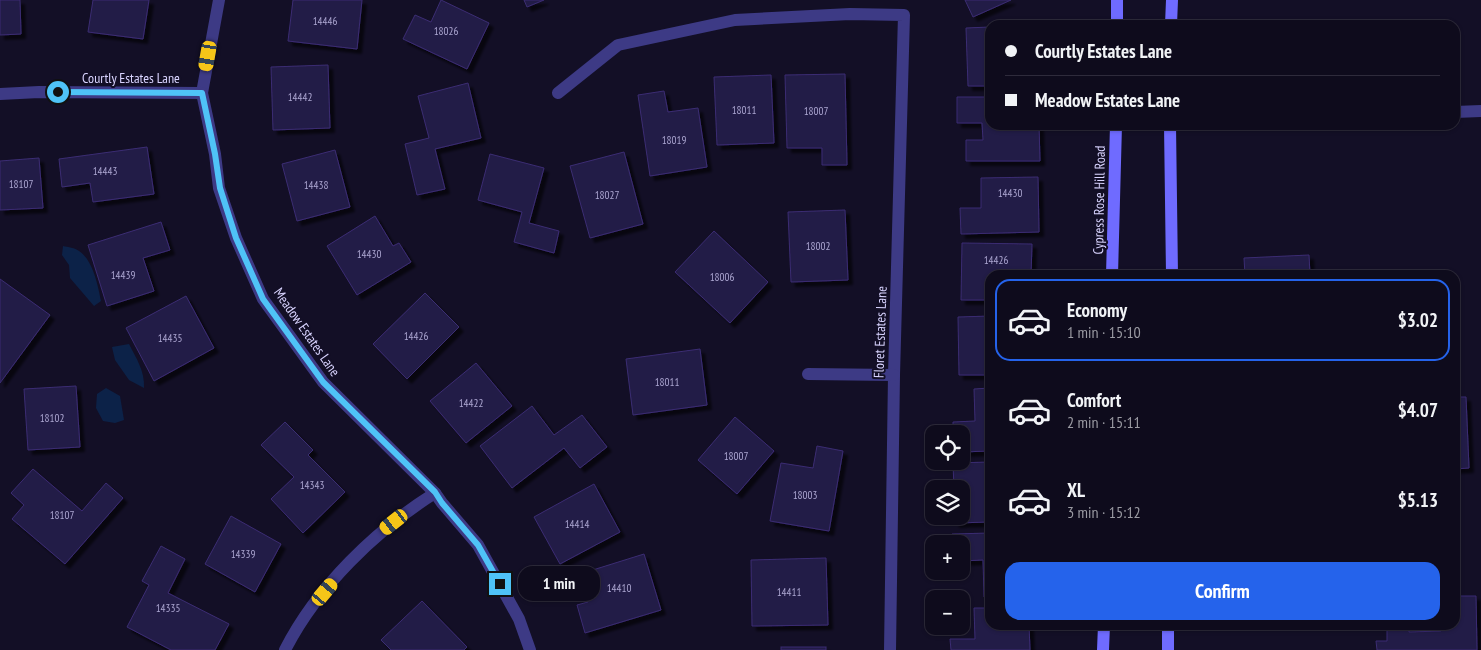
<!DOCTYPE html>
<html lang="en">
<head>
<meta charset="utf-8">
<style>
  :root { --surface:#0e0b1c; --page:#171425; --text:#f1f3f6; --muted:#9b9ba3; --line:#2e2b3b; --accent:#2563eb }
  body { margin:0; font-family:"PT Sans Narrow",sans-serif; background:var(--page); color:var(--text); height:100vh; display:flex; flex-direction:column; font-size:19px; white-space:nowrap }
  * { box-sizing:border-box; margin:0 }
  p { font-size:16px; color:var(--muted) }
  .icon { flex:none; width:28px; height:28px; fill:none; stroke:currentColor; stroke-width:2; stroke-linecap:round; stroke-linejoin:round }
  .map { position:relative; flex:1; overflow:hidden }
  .sheet { position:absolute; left:985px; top:270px; width:475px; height:360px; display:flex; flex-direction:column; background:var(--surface); border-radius:15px; box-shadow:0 1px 4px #0004,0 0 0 1px var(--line) }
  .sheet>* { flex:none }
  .hud { position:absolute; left:985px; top:20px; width:475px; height:110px; border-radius:15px; box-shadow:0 1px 4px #0004,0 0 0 1px var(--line); display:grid; align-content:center; height:110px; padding:0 20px; background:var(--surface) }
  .controls { position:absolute; left:925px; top:425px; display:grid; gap:10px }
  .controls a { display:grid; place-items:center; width:45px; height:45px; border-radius:10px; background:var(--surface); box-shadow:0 1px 4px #0004,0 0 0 1px var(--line); font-size:25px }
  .end { position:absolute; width:22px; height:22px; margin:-11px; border:6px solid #4fc3f7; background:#111; box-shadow:0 0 0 2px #111 }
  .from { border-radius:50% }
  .bubble { position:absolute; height:35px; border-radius:15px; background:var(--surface); box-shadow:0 1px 4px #0004,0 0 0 1px var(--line); font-size:16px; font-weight:600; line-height:35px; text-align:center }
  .car { position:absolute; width:15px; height:30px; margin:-15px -8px; border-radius:6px; box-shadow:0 0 4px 1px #0007; background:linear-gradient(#f5c518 24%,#345 0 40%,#f5c518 0 76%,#345 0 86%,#f5c518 0) }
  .hud b { display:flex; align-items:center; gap:18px; height:48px; font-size:19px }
  .hud b+b { border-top:1px solid var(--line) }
  .hud i { width:12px; height:12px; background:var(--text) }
  ul { padding:9px 0 0; list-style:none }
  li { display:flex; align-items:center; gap:15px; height:82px; margin:0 10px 8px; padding:0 10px; border:2px solid transparent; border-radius:15px }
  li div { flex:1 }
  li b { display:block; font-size:19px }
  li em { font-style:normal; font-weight:600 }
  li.current { border-color:var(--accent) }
  li>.icon { width:45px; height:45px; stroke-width:1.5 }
  .cta { display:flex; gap:10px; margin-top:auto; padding:10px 20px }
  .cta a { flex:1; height:58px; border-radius:15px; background:var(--accent); color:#fff; font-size:20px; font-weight:600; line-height:58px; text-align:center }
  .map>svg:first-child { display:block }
</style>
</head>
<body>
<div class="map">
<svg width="1481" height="650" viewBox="0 0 1481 650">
  <defs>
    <filter id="shadow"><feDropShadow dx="4.5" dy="4.5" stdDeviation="1" flood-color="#0009"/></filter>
  </defs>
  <rect width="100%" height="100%" fill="#130f26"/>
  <!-- water -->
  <g fill="#0c2248">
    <path d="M63 246C68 247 75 248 79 251 93 260 98 286 101 301L94 306 70 278 69 265 62 255Z"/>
    <path d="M129 344C136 358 145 371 144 388L129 380 115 360 112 347Z"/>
    <polygon points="106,388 120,396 124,420 115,423 103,421 96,408 97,394"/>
  </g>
  <!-- building -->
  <g fill="#241b47" stroke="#3b2d73" filter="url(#shadow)">
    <polygon points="0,0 20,0 21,34 0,35"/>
    <polygon points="93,0 149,0 143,39 88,32"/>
    <polygon points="293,0 362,0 357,49 288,41"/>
    <polygon points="441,0 489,23 467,69 403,39 415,15 431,22"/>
    <polygon points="524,0 544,0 527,7"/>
    <polygon points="965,0 1011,0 973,17"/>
    <polygon points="990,27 990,86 968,86 966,28"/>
    <polygon points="328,65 330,128 273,130 271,67"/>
    <polygon points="845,74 847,165 822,165 822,148 787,148 785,75"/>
    <polygon points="771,75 774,143 717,145 714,77"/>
    <polygon points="468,83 481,138 435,149 445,189 417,195 405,144 429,138 418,96"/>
    <polygon points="664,91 668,112 698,108 707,167 650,176 638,95"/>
    <polygon points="957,97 990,97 990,125 1039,125 1040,161 966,161 966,140 983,140 982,123 957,123"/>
    <polygon points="147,147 154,194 93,202 90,183 62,187 59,159"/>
    <polygon points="335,150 350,207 297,221 282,164"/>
    <polygon points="624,152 643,224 590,238 570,166"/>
    <polygon points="490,154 544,168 529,223 559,231 554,253 514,242 522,212 478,200"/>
    <polygon points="39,158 43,208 0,210 0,161"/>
    <polygon points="1038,177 1039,232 961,234 960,208 981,208 981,178"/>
    <polygon points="845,210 848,280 791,282 788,212"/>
    <polygon points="375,216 393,246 399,243 411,262 357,295 327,246"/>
    <polygon points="161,222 170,250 143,258 154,291 107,306 88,245"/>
    <polygon points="714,231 768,282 730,323 675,272"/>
    <polygon points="962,243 1032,244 1031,275 990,275 990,300 961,300"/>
    <polygon points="1309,255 1310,275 1245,275 1244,258"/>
    <polygon points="0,279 50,315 0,383"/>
    <polygon points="425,293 459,327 407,379 373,344"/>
    <polygon points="186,296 214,348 154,381 126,328"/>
    <polygon points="990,316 990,375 959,375 958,317"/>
    <polygon points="700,349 707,405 633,415 626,359"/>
    <polygon points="476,363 512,406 466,443 430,401"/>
    <polygon points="76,386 80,447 28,450 24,389"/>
    <polygon points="990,388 990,451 961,452 961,434 953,434 953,422 975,421 974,389"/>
    <polygon points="1455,397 1466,397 1469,468 1455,469"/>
    <polygon points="532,406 554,435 582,415 607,447 580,468 564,448 512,488 480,446"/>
    <polygon points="735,417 774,451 737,494 698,460"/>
    <polygon points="285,422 313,450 308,455 345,492 303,533 271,499 294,477 261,445"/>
    <polygon points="817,446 843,451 829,531 770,521 781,463 813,468"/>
    <polygon points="990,462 990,522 955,523 955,516 961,516 961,489 954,489 953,463"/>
    <polygon points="33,469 82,511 106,483 123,498 65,564 12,519 24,505 11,493"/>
    <polygon points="594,484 620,532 560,564 534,517"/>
    <polygon points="231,516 281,544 255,592 205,564"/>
    <polygon points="990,533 990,597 984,597 983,560 961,561 961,544 952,544 952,534"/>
    <polygon points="161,546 185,559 168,593 229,624 215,650 171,650 127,627 149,585 142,581"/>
    <polygon points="644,554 661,610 585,633 577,605 588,602 580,574"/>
    <polygon points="826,558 828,625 752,626 751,560"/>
    <polygon points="1455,596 1476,596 1477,650 1377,650 1376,641 1387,641 1387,625 1409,625 1409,632 1441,631 1441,625 1455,625"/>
    <polygon points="422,601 467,647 464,650 391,650 381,640"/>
    <polygon points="974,608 990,608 990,625 1029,625 1030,650 951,650 950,639 975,639"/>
    <rect x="781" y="647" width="45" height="3"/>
  </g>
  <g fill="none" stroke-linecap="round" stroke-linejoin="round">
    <!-- minor -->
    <g stroke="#3d3a85" stroke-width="12">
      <polyline points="219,0 202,93 215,154 219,188 236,238 263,299 323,382 435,493 442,503 478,545 519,619 530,650"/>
      <polyline points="558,93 618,45 735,20 850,14 904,15 894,375 890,650"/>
      <polyline points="0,94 39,92 202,93"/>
      <polyline points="1455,112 1481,111"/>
      <polyline points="808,374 894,375"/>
      <path d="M285 650C317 587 376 530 435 493"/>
    </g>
    <!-- secondary -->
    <g stroke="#6f6bff" stroke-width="12">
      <polyline points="1117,25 1117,0"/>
      <polyline points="1171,25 1172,0"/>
      <polyline points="1170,125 1172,275"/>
      <polyline points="1112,275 1116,125"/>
      <polyline points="1103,650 1104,625"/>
      <polyline points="1168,650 1168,625"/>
    </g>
  </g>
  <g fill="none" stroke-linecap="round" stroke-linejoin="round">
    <!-- route -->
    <polyline stroke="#4fc3f7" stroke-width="6" points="58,92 202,93 215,154 220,188 236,238 263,299 323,382 435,492 442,503 478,545 500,584"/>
  </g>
  <g text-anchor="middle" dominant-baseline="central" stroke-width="4" stroke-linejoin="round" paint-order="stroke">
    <!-- number labels -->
    <g font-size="11" fill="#aca6d1">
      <text x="325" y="21">14446</text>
      <text x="446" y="31">18026</text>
      <text x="300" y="97">14442</text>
      <text x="744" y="110">18011</text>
      <text x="816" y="111">18007</text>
      <text x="674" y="140">18019</text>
      <text x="105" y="171">14443</text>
      <text x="21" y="184">18107</text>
      <text x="316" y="185">14438</text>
      <text x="1010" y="193">14430</text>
      <text x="607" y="195">18027</text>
      <text x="818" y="246">18002</text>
      <text x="369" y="254">14430</text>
      <text x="996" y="260">14426</text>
      <text x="123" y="275">14439</text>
      <text x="722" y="277">18006</text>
      <text x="416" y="336">14426</text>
      <text x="170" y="338">14435</text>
      <text x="667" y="382">18011</text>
      <text x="471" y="403">14422</text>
      <text x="52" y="418">18102</text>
      <text x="736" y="456">18007</text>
      <text x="312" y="485">14343</text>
      <text x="805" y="495">18003</text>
      <text x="62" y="515">18107</text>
      <text x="577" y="524">14414</text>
      <text x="243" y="554">14339</text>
      <text x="619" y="588">14410</text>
      <text x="789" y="592">14411</text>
      <text x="168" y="608">14335</text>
    </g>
    <!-- street labels -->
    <g font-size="14" fill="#d9d4ff" stroke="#130f26">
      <text x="131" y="78">Courtly Estates Lane</text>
      <text transform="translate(1099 200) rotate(-89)">Cypress Rose Hill Road</text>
      <text transform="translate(307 332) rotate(55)">Meadow Estates Lane</text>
      <text transform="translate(880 332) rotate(-88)">Floret Estates Lane</text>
    </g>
  </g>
</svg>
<div class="controls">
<a><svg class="icon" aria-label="locate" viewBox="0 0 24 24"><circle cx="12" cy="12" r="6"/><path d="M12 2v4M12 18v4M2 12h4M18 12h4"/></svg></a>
<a><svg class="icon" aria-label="layers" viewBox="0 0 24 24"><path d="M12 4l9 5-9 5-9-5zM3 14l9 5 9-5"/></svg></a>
<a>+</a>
<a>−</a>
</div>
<i class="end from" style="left:58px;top:92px"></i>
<i class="end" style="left:500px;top:584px"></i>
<div class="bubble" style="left:518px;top:566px;width:82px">1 min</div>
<i class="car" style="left:208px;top:56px;rotate:190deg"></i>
<i class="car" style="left:394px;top:522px;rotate:232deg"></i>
<i class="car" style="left:325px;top:592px;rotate:40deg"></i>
<div class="hud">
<b><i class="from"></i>Courtly Estates Lane</b>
<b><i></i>Meadow Estates Lane</b>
</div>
<section class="sheet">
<ul>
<li class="current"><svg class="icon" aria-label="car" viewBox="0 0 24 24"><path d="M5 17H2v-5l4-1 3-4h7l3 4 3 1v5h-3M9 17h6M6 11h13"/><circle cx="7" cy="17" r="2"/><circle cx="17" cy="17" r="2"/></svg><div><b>Economy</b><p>1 min · 15:10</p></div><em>$3.02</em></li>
<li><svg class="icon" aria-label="car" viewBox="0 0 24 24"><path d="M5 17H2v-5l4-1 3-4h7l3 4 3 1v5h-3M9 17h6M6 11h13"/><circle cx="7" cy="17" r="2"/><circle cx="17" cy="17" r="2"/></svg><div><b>Comfort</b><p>2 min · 15:11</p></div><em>$4.07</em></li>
<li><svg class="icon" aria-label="car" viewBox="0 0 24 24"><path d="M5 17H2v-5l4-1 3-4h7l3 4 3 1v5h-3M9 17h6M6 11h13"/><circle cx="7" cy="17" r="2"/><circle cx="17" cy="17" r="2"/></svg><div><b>XL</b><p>3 min · 15:12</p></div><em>$5.13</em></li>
</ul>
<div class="cta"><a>Confirm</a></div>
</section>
</div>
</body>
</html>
